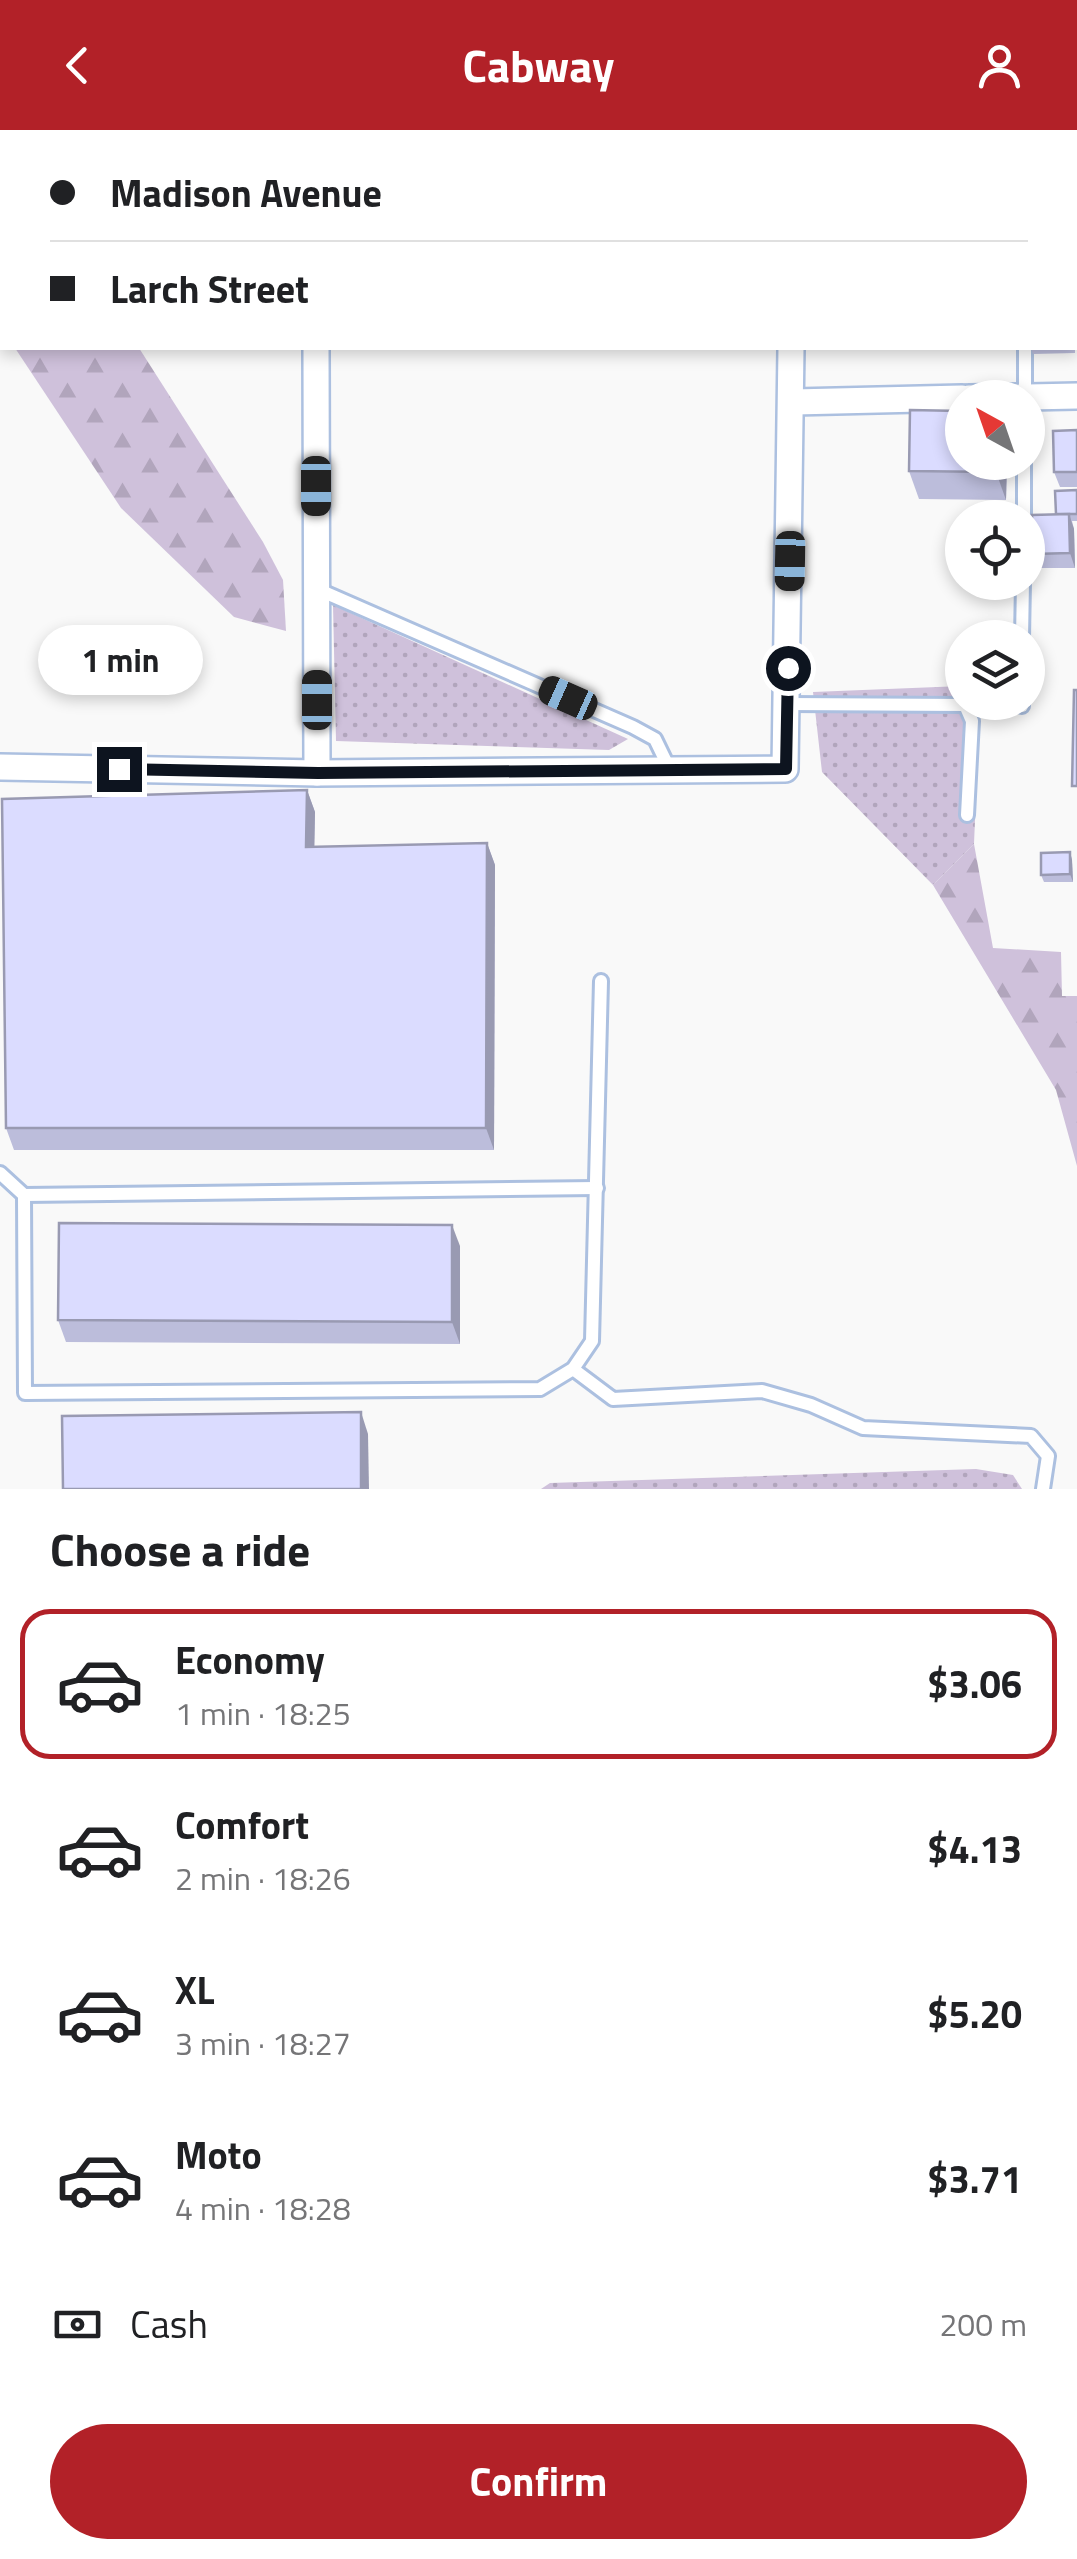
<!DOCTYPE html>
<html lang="en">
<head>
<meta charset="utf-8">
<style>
  :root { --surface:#fff; --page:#f2f2f2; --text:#202124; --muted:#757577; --line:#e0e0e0; --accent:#b22128 }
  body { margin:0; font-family:"Titillium Web",sans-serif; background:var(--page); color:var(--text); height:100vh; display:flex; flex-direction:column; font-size:38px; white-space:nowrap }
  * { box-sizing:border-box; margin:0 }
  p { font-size:32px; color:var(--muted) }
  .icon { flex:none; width:55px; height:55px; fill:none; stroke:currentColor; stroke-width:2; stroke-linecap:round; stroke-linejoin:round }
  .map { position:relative; height:1359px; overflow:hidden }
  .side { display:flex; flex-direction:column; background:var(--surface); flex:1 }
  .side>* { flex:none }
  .banner { position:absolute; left:0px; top:0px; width:1078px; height:220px; box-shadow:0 5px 15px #0003; display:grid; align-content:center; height:220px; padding:0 50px; background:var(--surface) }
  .needle { width:65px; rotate:320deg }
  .fabs { position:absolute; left:945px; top:250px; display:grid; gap:20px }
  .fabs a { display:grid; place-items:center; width:100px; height:100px; border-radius:50%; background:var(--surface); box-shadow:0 5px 15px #0003; font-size:50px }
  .end { position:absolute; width:45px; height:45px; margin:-22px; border:12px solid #0d141f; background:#fff; box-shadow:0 0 0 5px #fff }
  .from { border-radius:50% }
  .bubble { position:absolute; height:70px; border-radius:35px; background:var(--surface); box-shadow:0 5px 15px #0003; font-size:32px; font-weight:700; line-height:70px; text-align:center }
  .car { position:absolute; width:30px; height:60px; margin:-30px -15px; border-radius:12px; box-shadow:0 0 8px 2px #0007; background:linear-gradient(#222 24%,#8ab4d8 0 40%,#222 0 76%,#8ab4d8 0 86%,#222 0) }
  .banner b { display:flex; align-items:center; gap:35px; height:95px; font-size:38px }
  .banner b+b { border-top:2px solid var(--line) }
  .banner i { width:25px; height:25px; background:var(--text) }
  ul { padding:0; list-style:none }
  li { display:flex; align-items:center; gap:30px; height:150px; margin:0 20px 15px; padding:0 30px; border:5px solid transparent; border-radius:30px }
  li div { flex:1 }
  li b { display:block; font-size:38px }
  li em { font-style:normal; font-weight:700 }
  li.on { border-color:var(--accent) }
  li>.icon { width:90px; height:90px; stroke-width:1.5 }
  h2 { padding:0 50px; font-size:45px; line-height:120px }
  .pay { display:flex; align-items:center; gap:25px; height:110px; padding:0 50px; font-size:38px }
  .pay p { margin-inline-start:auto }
  .primary-button { display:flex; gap:20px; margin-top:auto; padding:20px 50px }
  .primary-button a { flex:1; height:115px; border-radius:60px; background:var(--accent); color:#fff; font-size:40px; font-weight:700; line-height:115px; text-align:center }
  header { display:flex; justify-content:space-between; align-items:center; height:130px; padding:0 50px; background:var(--accent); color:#fff; font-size:45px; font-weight:700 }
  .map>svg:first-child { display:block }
</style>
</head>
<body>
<header><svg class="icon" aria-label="back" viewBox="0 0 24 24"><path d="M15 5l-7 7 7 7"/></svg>Cabway<svg class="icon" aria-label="person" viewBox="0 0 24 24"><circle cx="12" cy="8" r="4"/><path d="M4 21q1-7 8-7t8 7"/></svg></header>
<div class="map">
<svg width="1077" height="1359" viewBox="0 0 1077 1359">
  <defs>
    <pattern id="grass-dots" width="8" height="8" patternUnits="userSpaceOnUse" patternTransform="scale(2.5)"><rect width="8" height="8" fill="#cfc1db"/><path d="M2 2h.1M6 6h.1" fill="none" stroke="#b1a5bc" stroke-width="1.8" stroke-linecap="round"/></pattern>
    <pattern id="forest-firs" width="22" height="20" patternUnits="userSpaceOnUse" patternTransform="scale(2.5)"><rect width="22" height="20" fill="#cfc1db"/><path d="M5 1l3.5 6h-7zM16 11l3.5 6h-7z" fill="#b1a5bc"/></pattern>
  </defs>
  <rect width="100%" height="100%" fill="#f9f9f9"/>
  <!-- grass -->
  <g fill="url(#grass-dots)">
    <polygon points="333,475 628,609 609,620 336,611"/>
    <polygon points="962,556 962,572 980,573 974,714 933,755 822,642 813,562"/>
    <polygon points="976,1339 1013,1345 1022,1359 541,1359 550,1353"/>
  </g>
  <!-- forest -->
  <g fill="url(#forest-firs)">
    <polygon points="0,10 2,13 2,196 0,192"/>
    <polygon points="15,218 139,218 263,412 283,450 286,501 234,487 121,378"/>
    <polygon points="974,714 993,818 1061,822 1062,866 1077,866 1077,1036 1056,960 933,755"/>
  </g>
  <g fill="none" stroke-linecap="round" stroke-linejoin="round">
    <!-- service casing -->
    <g stroke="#acc0e0" stroke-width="18">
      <g id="service">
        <polyline points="1023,0 1023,2"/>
        <polyline points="1025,218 1025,268"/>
        <polyline points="1024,388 1024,332"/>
        <polyline points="317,459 633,597 655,609 670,640"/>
        <polyline points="1022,508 1023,452"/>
        <polyline points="787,574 965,575 972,591 967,685"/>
        <polyline points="1022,576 1022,572"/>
        <polyline points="0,1043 24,1065 25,1263 540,1259 573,1239 592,1211 601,851"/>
        <polyline points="24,1065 597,1058"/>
        <polyline points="573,1239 613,1269 762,1261 811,1275 863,1298 1031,1306 1048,1326 1043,1359"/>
      </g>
    </g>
    <!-- minor casing -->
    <g stroke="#acc0e0" stroke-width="30">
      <g id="minor">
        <polyline points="315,0 315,2"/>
        <polyline points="781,0 781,2"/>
        <polyline points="316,218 317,643"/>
        <polyline points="969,268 1077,266"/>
        <polyline points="794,272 962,268"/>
        <polyline points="0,637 317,643 785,639 791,218"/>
      </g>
    </g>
    <!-- service -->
    <use href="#service" stroke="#fff" stroke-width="12"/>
    <!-- minor -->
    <use href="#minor" stroke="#fff" stroke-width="25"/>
  </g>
  <!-- wall -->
  <g fill="#bcbddb">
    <polygon points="1075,210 1075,223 1033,224 1031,218 1075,218"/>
    <polygon points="1077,300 1077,357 1060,357 1054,342"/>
    <polygon points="962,332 1007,332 1006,370 919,369 909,341"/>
    <polygon points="1077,360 1077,391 1072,391 1074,399 1075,438 1038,438 1033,424 1056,384"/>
    <polygon points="307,660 315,682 314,717 487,713 495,735 494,1020 14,1020 6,998"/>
    <polygon points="1070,722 1072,730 1073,752 1044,752 1041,745"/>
    <polygon points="460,1116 460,1214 66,1212 58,1190"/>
  </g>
  <!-- shaded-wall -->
  <g fill="#999ab2">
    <polygon points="996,332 1007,332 1006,370 996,342"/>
    <polygon points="1069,384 1074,399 1075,438 1070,423"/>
    <polygon points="307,660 315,682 314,739 306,717"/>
    <polygon points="487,713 495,735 494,1020 486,998"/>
    <polygon points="1070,722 1072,730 1073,752 1070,744"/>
    <polygon points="452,1095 460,1116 460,1214 452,1192"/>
    <polygon points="361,1282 368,1304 369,1359 361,1359"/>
  </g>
  <!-- building -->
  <g fill="#dbdcff" stroke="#999ab2" stroke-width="2.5">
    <polygon points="910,280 962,281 962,332 996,332 996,342 909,341"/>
    <polygon points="1077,300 1077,342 1054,342 1053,301"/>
    <polygon points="1077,360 1077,384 1056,384 1055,361"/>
    <polygon points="1069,384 1070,423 1033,424 1032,385"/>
    <polygon points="1074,560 1077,560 1077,656 1072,656"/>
    <polygon points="307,660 306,717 487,713 486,998 6,998 2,669"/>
    <polygon points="1070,722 1070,744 1041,745 1041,723"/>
    <polygon points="59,1093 452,1095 452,1192 58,1190"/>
    <polygon points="361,1282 361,1359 63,1359 62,1286"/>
  </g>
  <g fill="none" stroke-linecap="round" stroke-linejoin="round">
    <!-- route -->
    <polyline stroke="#0d141f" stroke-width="12" points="119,639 318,643 786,639 788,538"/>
  </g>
</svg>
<div class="fabs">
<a><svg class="needle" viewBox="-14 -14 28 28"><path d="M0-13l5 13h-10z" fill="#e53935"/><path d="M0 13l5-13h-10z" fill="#757577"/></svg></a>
<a><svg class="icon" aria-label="locate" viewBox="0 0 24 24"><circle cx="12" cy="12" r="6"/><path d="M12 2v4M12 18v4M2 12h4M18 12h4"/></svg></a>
<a><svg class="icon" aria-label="layers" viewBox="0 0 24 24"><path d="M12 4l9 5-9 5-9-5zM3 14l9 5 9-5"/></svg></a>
</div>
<i class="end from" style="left:788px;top:538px"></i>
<i class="end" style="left:119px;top:639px"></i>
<div class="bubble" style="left:38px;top:495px;width:165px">1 min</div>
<i class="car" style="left:316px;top:356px;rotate:180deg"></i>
<i class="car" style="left:790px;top:431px;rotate:181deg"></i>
<i class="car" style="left:568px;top:568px;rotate:294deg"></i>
<i class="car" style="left:317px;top:570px;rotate:0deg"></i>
<div class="banner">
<b><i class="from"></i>Madison Avenue</b>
<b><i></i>Larch Street</b>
</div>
</div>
<section class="side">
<h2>Choose a ride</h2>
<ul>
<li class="on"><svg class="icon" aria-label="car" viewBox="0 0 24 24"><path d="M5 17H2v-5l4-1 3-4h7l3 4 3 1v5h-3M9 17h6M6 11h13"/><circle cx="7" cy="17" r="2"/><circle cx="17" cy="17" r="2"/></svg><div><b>Economy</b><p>1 min · 18:25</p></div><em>$3.06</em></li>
<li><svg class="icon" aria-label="car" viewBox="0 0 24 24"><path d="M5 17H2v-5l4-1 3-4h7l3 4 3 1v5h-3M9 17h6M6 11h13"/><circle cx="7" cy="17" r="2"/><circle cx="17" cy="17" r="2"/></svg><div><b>Comfort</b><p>2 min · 18:26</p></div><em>$4.13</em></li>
<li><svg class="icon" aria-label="car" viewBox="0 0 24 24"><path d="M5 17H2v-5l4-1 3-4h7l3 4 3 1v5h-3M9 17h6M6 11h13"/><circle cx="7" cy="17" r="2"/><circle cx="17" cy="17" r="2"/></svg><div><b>XL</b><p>3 min · 18:27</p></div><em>$5.20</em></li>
<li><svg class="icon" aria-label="car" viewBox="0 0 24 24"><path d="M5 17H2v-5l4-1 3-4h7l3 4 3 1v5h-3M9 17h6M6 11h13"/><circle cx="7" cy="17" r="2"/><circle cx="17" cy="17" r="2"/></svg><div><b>Moto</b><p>4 min · 18:28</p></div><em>$3.71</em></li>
</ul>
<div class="pay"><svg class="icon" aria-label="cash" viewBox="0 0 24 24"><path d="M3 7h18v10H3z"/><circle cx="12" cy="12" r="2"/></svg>Cash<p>200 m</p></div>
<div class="primary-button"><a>Confirm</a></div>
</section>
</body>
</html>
